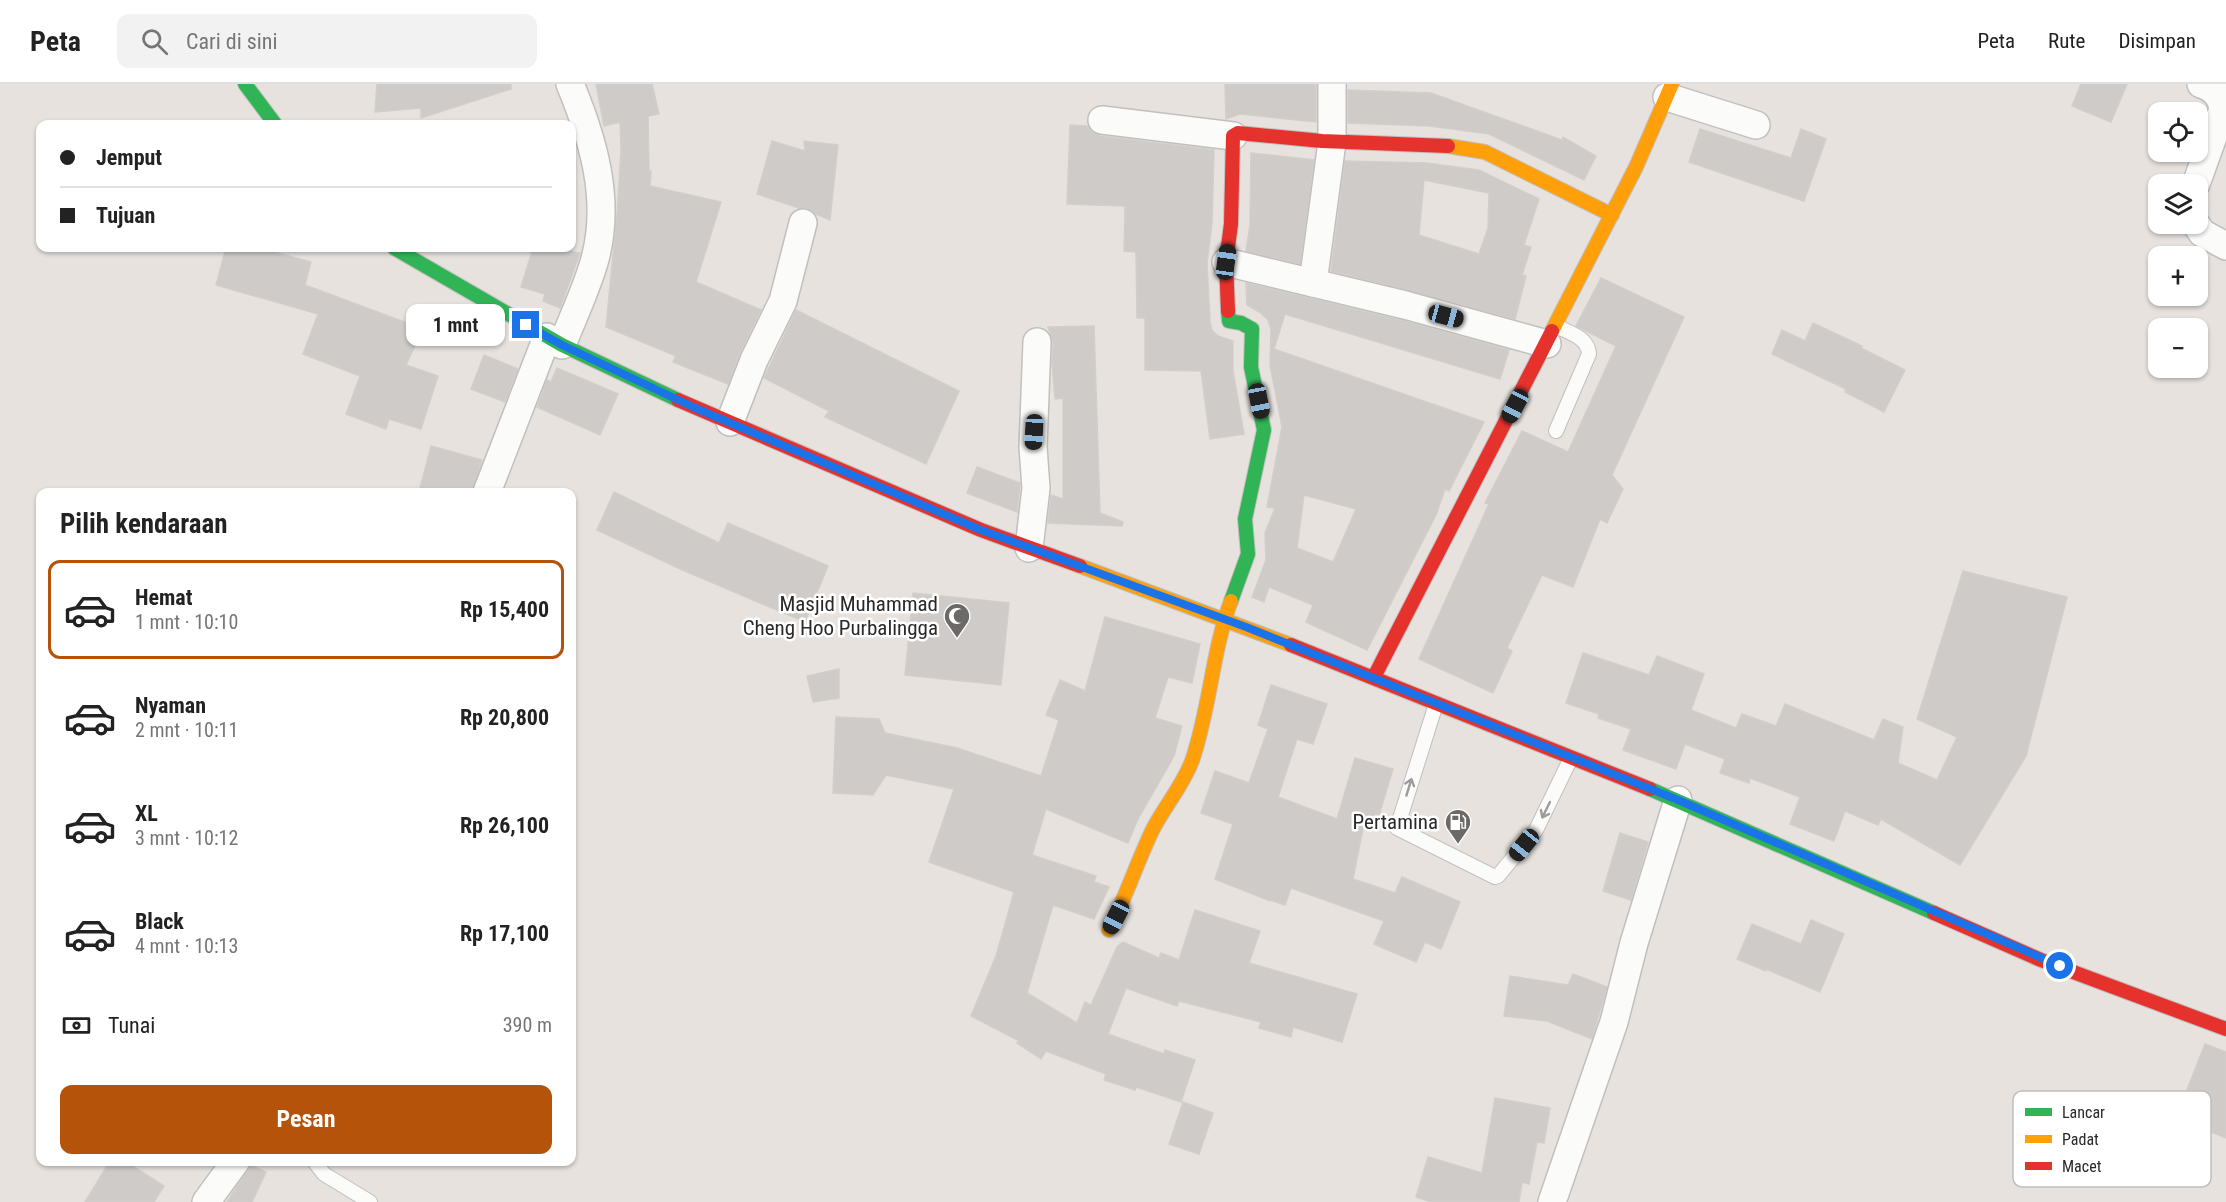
<!DOCTYPE html>
<html lang="id">
<head>
<meta charset="utf-8">
<style>
  :root { --surface:#fff; --page:#f2f2f2; --text:#222; --muted:#767676; --line:#e0e0e0; --accent:#b45309 }
  body { margin:0; font-family:"Roboto Condensed",sans-serif; background:var(--page); color:var(--text); height:100vh; display:flex; flex-direction:column; font-size:22px; white-space:nowrap }
  * { box-sizing:border-box; margin:0 }
  p { font-size:20px; color:var(--muted) }
  .icon { flex:none; width:33px; height:33px; fill:none; stroke:currentColor; stroke-width:2; stroke-linecap:round; stroke-linejoin:round }
  .map { position:relative; flex:1; overflow:hidden }
  .drawer { position:absolute; left:36px; top:404px; width:540px; height:678px; display:flex; flex-direction:column; background:var(--surface); border-radius:12px; box-shadow:0 2px 4px #0004 }
  .drawer>* { flex:none }
  .top-card { position:absolute; left:36px; top:36px; width:540px; height:132px; border-radius:12px; box-shadow:0 2px 4px #0004; display:grid; align-content:center; height:132px; padding:0 24px; background:var(--surface) }
  .controls { position:absolute; left:2148px; top:18px; display:grid; gap:12px }
  .controls a { display:grid; place-items:center; width:60px; height:60px; border-radius:12px; background:var(--surface); box-shadow:0 2px 4px #0004; font-size:30px }
  .end { position:absolute; width:27px; height:27px; margin:-14px; border:8px solid #1a73e8; background:#fff; box-shadow:0 0 0 3px #fff }
  .from { border-radius:50% }
  .bubble { position:absolute; height:42px; border-radius:12px; background:var(--surface); box-shadow:0 2px 4px #0004; font-size:20px; font-weight:700; line-height:42px; text-align:center }
  .car { position:absolute; width:18px; height:36px; margin:-18px -9px; border-radius:8px; box-shadow:0 0 4px 2px #0007; background:linear-gradient(#222 24%,#8ab4d8 0 40%,#222 0 76%,#8ab4d8 0 86%,#222 0) }
  .top-card b { display:flex; align-items:center; gap:21px; height:57px; font-size:22px }
  .top-card b+b { border-top:2px solid var(--line) }
  .top-card i { width:15px; height:15px; background:var(--text) }
  ul { padding:0; list-style:none }
  li { display:flex; align-items:center; gap:18px; height:99px; margin:0 12px 9px; padding:0 12px; border:3px solid transparent; border-radius:12px }
  li div { flex:1 }
  li b { display:block; font-size:22px }
  li em { font-style:normal; font-weight:700 }
  li.on { border-color:var(--accent) }
  li>.icon { width:54px; height:54px; stroke-width:1.5 }
  h2 { padding:0 24px; font-size:27px; line-height:72px }
  .pay { display:flex; align-items:center; gap:15px; height:66px; padding:0 24px; font-size:22px }
  .pay p { margin-inline-start:auto }
  .primary-button { display:flex; gap:12px; margin-top:auto; padding:12px 24px }
  .primary-button a { flex:1; height:69px; border-radius:12px; background:var(--accent); color:#fff; font-size:24px; font-weight:700; line-height:69px; text-align:center }
  header { display:flex; align-items:center; gap:36px; box-sizing:border-box; height:84px; padding:0 30px; background:var(--surface); border-bottom:2px solid var(--line) }
  header strong { font-size:28px }
  nav { display:flex; gap:33px; margin-inline-start:auto; font-size:21px }
  .search { width:420px; height:54px; background:var(--page); display:flex; align-items:center; gap:15px; box-sizing:border-box; padding:0 21px; border-radius:12px; color:var(--muted); font-size:22px }
  .map>svg:first-child { display:block }
</style>
</head>
<body>
<header>
<strong>Peta</strong>
<div class="search"><svg class="icon" aria-label="search" viewBox="0 0 24 24"><circle cx="10" cy="10" r="6"/><path d="M15 15l6 6"/></svg>Cari di sini</div>
<nav><a>Peta</a><a>Rute</a><a>Disimpan</a></nav>
</header>
<div class="map">
<svg width="2226" height="1118" viewBox="0 0 2226 1118">
  <rect width="100%" height="100%" fill="#e7e2de"/>
  <!-- building -->
  <g fill="#cecbc8" stroke="#d2ceca" stroke-width="1.5" fill-rule="evenodd">
    <polygon points="377,0 511,0 511,5 421,34 421,24 375,28"/>
    <polygon points="596,0 652,0 659,30 648,32 649,87 651,87 650,102 721,118 696,198 761,226 740,269 728,300 673,278 676,272 606,243 617,131 621,67 620,38 604,42"/>
    <polygon points="1225,0 1316,0 1316,38 1240,30 1226,35"/>
    <polygon points="2081,0 2127,0 2111,38 2072,22"/>
    <polygon points="1348,6 1431,9 1562,56 1563,53 1596,72 1584,96 1489,50 1430,42 1348,39"/>
    <polygon points="1070,41 1087,42 1092,48 1100,52 1214,66 1212,139 1207,179 1210,238 1212,246 1218,252 1233,257 1233,287 1244,350 1210,355 1201,287 1145,286 1145,234 1137,234 1136,168 1124,167 1125,122 1067,120"/>
    <polygon points="1700,45 1791,74 1801,45 1826,55 1804,117 1689,78"/>
    <polygon points="772,57 805,67 804,57 838,61 830,136 816,130 807,124 799,124 757,110"/>
    <polygon points="1251,69 1314,76 1300,180 1246,167 1250,141"/>
    <path d="M1345 77 1427 79 1479 86 1539 115 1524 161 1531 163 1522 191 1526 192 1515 235 1331 187ZM1424 96 1489 109 1488 144 1479 170 1419 151Z"/>
    <polygon points="226,164 259,164 311,178 305,201 423,245 406,281 438,292 421,345 389,335 386,345 346,330 360,292 303,270 318,230 216,201"/>
    <polygon points="533,164 554,164 580,169 560,224 543,217 545,210 521,203"/>
    <polygon points="1601,194 1684,233 1612,391 1623,405 1607,439 1600,435 1573,503 1542,491 1507,564 1512,567 1493,609 1419,575 1489,420 1485,419 1522,347 1568,368 1616,262 1576,242"/>
    <path d="M1246 199 1401 236 1509 266 1500 295 1285 230 1274 265 1484 338 1449 407 1445 405 1436 431 1367 566 1306 538 1313 521 1269 503 1264 518 1252 513 1266 476 1265 449 1275 424 1267 423 1282 343 1270 281 1271 245 1268 236 1261 229 1247 221ZM1304 411 1356 425 1333 478 1297 464Z"/>
    <polygon points="796,226 959,307 926,380 825,333 829,327 764,294"/>
    <polygon points="1813,239 1862,262 1861,264 1905,286 1884,328 1845,308 1846,305 1772,270 1782,246 1805,257"/>
    <polygon points="1094,242 1100,429 1123,438 1122,442 1048,439 1051,411 1063,415 1063,314 1055,315 1052,279 1053,259 1048,243"/>
    <polygon points="484,271 518,285 505,318 471,305"/>
    <polygon points="557,284 618,310 600,351 537,323 547,296 551,298"/>
    <polygon points="431,362 482,376 472,408 419,408"/>
    <polygon points="977,383 1020,399 1017,428 967,409"/>
    <polygon points="614,408 719,459 728,439 828,482 805,538 678,484 597,446"/>
    <polygon points="1963,487 2067,513 2026,672 1960,781 1881,735 1878,741 1845,727 1834,757 1790,740 1800,713 1750,694 1749,699 1720,689 1725,675 1685,660 1676,685 1623,666 1631,645 1598,634 1599,630 1566,619 1583,569 1649,591 1657,572 1704,590 1691,626 1736,644 1742,630 1776,642 1785,620 1874,656 1883,635 1903,643 1898,679 1937,696 1957,653 1917,635"/>
    <polygon points="913,509 1009,519 1001,601 905,591"/>
    <polygon points="1105,533 1200,560 1192,599 1168,593 1155,634 1182,642 1174,672 1137,737 1128,759 1046,725 1032,771 1096,792 1094,798 1109,803 1094,835 1053,821 1027,909 1077,939 1085,918 1091,921 1117,863 1123,858 1159,874 1161,869 1179,876 1195,826 1260,847 1249,879 1357,910 1342,958 1293,943 1291,953 1259,944 1261,938 1179,917 1177,922 1126,904 1108,950 1164,970 1165,966 1195,976 1181,1018 1136,1003 1135,1006 1104,996 1106,990 1046,967 1041,975 1017,959 1019,957 971,932 996,872 1014,808 929,778 954,705 886,691 873,711 833,709 836,633 879,635 885,649 957,664 1041,692 1059,636 1046,631 1060,596 1085,607"/>
    <polygon points="839,585 839,614 813,618 807,592"/>
    <polygon points="1271,601 1327,620 1313,660 1297,655 1278,713 1337,735 1355,674 1393,685 1377,738 1365,734 1353,795 1395,809 1402,793 1460,818 1441,865 1425,858 1416,878 1374,860 1384,837 1291,804 1285,821 1270,816 1270,817 1215,795 1233,740 1201,729 1215,687 1249,699 1268,645 1258,641"/>
    <polygon points="1620,749 1648,758 1631,816 1603,807"/>
    <polygon points="1811,836 1844,850 1820,908 1766,885 1766,887 1737,875 1752,840 1801,860"/>
    <polygon points="1573,890 1607,903 1592,955 1547,937 1504,932 1510,892 1568,901"/>
    <polygon points="2205,960 2226,968 2226,1054 2176,1034"/>
    <polygon points="1495,1014 1550,1024 1544,1059 1537,1058 1529,1100 1522,1098 1519,1118 1431,1118 1416,1113 1428,1073 1482,1089"/>
    <polygon points="1183,1018 1213,1029 1199,1070 1169,1060"/>
    <polygon points="110,1077 125,1077 164,1102 154,1118 85,1118"/>
    <polygon points="251,1081 266,1088 252,1118 227,1118"/>
  </g>
  <g fill="none" stroke-linecap="round" stroke-linejoin="round">
    <!-- lane casing -->
    <g stroke="#c1bfbf" stroke-width="16">
      <g id="lane">
        <path d="M1556 242C1569 249 1588 253 1589 270L1556 347"/>
        <polyline points="1436,620 1397,744 1495,793 1498,792 1536,746 1571,674"/>
        <polyline points="314,1077 324,1090 370,1118"/>
      </g>
    </g>
    <!-- street casing -->
    <g stroke="#c1bfbf" stroke-width="30">
      <g id="street">
        <polyline points="1667,13 1756,41"/>
        <polyline points="1102,36 1233,52"/>
        <path d="M2196 100 2223 25C2221 11 2213 4 2201 0"/>
        <polyline points="2196,140 2202,149 2226,162"/>
        <polyline points="1226,178 1405,221 1547,260"/>
        <polyline points="1313,199 1332,58 1332,0"/>
        <path d="M562 261C573 233 587 204 595 175 611 115 593 55 570 0"/>
        <polyline points="730,338 754,276 783,217 803,139"/>
        <polyline points="487,408 547,253"/>
        <polyline points="1029,464 1036,404 1033,363 1037,258"/>
        <polyline points="206,1118 236,1077"/>
        <polyline points="1552,1118 1614,938 1634,859 1678,716"/>
      </g>
    </g>
    <!-- fast casing -->
    <g stroke="#c1bfbf" stroke-width="16">
      <g id="fast">
        <polyline points="245,0 275,40"/>
        <polyline points="394,164 562,261 678,316"/>
        <polyline points="1228,227 1229,237 1241,239 1252,245 1251,283 1264,346 1245,435 1248,470 1231,517"/>
        <polyline points="1650,705 1934,829"/>
      </g>
    </g>
    <!-- slow casing -->
    <g stroke="#c1bfbf" stroke-width="16">
      <g id="slow">
        <polyline points="1448,62 1485,68 1612,131"/>
        <polyline points="1552,247 1636,83 1672,0"/>
        <polyline points="1080,482 1291,561"/>
        <path d="M1109 846C1126 813 1137 778 1153 745 1165 722 1183 701 1192 677 1210 625 1212 568 1231 517"/>
      </g>
    </g>
    <!-- jam casing -->
    <g stroke="#c1bfbf" stroke-width="16">
      <g id="jam">
        <polyline points="1228,227 1226,178 1231,140 1233,52 1238,49 1322,57 1448,62"/>
        <polyline points="678,316 981,446 1080,482"/>
        <polyline points="1291,561 1650,705"/>
        <polyline points="1374,593 1552,247"/>
        <polyline points="1934,829 2041,876 2226,945"/>
      </g>
    </g>
    <!-- lane -->
    <use href="#lane" stroke="#fbfbfa" stroke-width="14"/>
    <!-- street -->
    <use href="#street" stroke="#fbfbfa" stroke-width="27"/>
    <!-- fast -->
    <use href="#fast" stroke="#30b455" stroke-width="14"/>
    <!-- slow -->
    <use href="#slow" stroke="#ff9f0a" stroke-width="14"/>
    <!-- jam -->
    <use href="#jam" stroke="#e5322d" stroke-width="14"/>
  </g>
  <!-- one-way arrows -->
  <defs><path id="oneway-shaft" d="M-6 0H5M1.5-3L5.5 0L1.5 3" fill="none" stroke-width="1.6" stroke-linecap="round" stroke-linejoin="round" transform="scale(1.5)"/></defs>
  <g stroke="#9c9c9c">
    <use href="#oneway-shaft" transform="translate(1409 703) rotate(-73)"/>
    <use href="#oneway-shaft" transform="translate(1546 726) rotate(116)"/>
  </g>
  <g fill="none" stroke-linecap="round" stroke-linejoin="round">
    <!-- route -->
    <polyline stroke="#1a73e8" stroke-width="8" points="526,241 562,261 693,323 981,446 1246,543 1678,716 2060,882"/>
  </g>
  <!-- icons -->
  <defs>
    <g id="mosque-pin" transform="scale(1.35)"><path d="M0 17L-7.5 6A9.5 9.5 0 1 1 7.5 6Z" fill="#6c6a68" stroke="#fff"/><path d="M3.5-4.9A6 6 0 1 0 3.5 4.9A5 5 0 1 1 3.5-4.9Z" fill="#fff"/></g>
    <g id="fuel-pin" transform="scale(1.35)"><path d="M0 17L-7.5 6A9.5 9.5 0 1 1 7.5 6Z" fill="#6c6a68" stroke="#fff"/><path d="M-5.5-6h7V0h2V4h1.3V-2.5L3-4.5l.8-.8L6-3V5H2.5V1h-1V6h-7ZM-4.2-4.7v3.2H.2V-4.7Z" fill="#fff"/></g>
  </defs>
  <g fill-rule="evenodd">
    <use href="#mosque-pin" x="957" y="532"/>
    <use href="#fuel-pin" x="1458" y="738"/>
  </g>
  <g text-anchor="middle" dominant-baseline="central" stroke-width="5" stroke-linejoin="round" paint-order="stroke">
    <!-- poi labels -->
    <g font-size="21" fill="#292929" stroke="#fff" text-anchor="end">
      <text x="938" y="520">Masjid Muhammad<tspan x="938" dy="24">Cheng Hoo Purbalingga</tspan></text>
      <text x="1438" y="738">Pertamina</text>
    </g>
  </g>
  <!-- legend -->
  <rect x="2013" y="1007" width="198" height="96" rx="9" fill="#fff" stroke="#bfbfbf" stroke-width="1.5"/>
  <rect x="2025" y="1024" width="27" height="8" fill="#30b455"/>
  <rect x="2025" y="1051" width="27" height="8" fill="#ff9f0a"/>
  <rect x="2025" y="1078" width="27" height="8" fill="#e5322d"/>
  <g font-size="16" fill="#292929">
    <text x="2062" y="1034">Lancar</text>
    <text x="2062" y="1061">Padat</text>
    <text x="2062" y="1088">Macet</text>
  </g>
</svg>
<div class="controls">
<a><svg class="icon" aria-label="locate" viewBox="0 0 24 24"><circle cx="12" cy="12" r="6"/><path d="M12 2v4M12 18v4M2 12h4M18 12h4"/></svg></a>
<a><svg class="icon" aria-label="layers" viewBox="0 0 24 24"><path d="M12 4l9 5-9 5-9-5zM3 14l9 5 9-5"/></svg></a>
<a>+</a>
<a>−</a>
</div>
<i class="end from" style="left:2060px;top:882px"></i>
<i class="end" style="left:526px;top:241px"></i>
<div class="bubble" style="left:406px;top:220px;width:99px">1 mnt</div>
<i class="car" style="left:1226px;top:178px;rotate:8deg"></i>
<i class="car" style="left:1446px;top:232px;rotate:105deg"></i>
<i class="car" style="left:1259px;top:317px;rotate:169deg"></i>
<i class="car" style="left:1515px;top:322px;rotate:208deg"></i>
<i class="car" style="left:1034px;top:348px;rotate:183deg"></i>
<i class="car" style="left:1524px;top:761px;rotate:219deg"></i>
<i class="car" style="left:1116px;top:833px;rotate:207deg"></i>
<div class="top-card">
<b><i class="from"></i>Jemput</b>
<b><i></i>Tujuan</b>
</div>
<section class="drawer">
<h2>Pilih kendaraan</h2>
<ul>
<li class="on"><svg class="icon" aria-label="car" viewBox="0 0 24 24"><path d="M5 17H2v-5l4-1 3-4h7l3 4 3 1v5h-3M9 17h6M6 11h13"/><circle cx="7" cy="17" r="2"/><circle cx="17" cy="17" r="2"/></svg><div><b>Hemat</b><p>1 mnt · 10:10</p></div><em>Rp 15,400</em></li>
<li><svg class="icon" aria-label="car" viewBox="0 0 24 24"><path d="M5 17H2v-5l4-1 3-4h7l3 4 3 1v5h-3M9 17h6M6 11h13"/><circle cx="7" cy="17" r="2"/><circle cx="17" cy="17" r="2"/></svg><div><b>Nyaman</b><p>2 mnt · 10:11</p></div><em>Rp 20,800</em></li>
<li><svg class="icon" aria-label="car" viewBox="0 0 24 24"><path d="M5 17H2v-5l4-1 3-4h7l3 4 3 1v5h-3M9 17h6M6 11h13"/><circle cx="7" cy="17" r="2"/><circle cx="17" cy="17" r="2"/></svg><div><b>XL</b><p>3 mnt · 10:12</p></div><em>Rp 26,100</em></li>
<li><svg class="icon" aria-label="car" viewBox="0 0 24 24"><path d="M5 17H2v-5l4-1 3-4h7l3 4 3 1v5h-3M9 17h6M6 11h13"/><circle cx="7" cy="17" r="2"/><circle cx="17" cy="17" r="2"/></svg><div><b>Black</b><p>4 mnt · 10:13</p></div><em>Rp 17,100</em></li>
</ul>
<div class="pay"><svg class="icon" aria-label="cash" viewBox="0 0 24 24"><path d="M3 7h18v10H3z"/><circle cx="12" cy="12" r="2"/></svg>Tunai<p>390 m</p></div>
<div class="primary-button"><a>Pesan</a></div>
</section>
</div>
</body>
</html>
